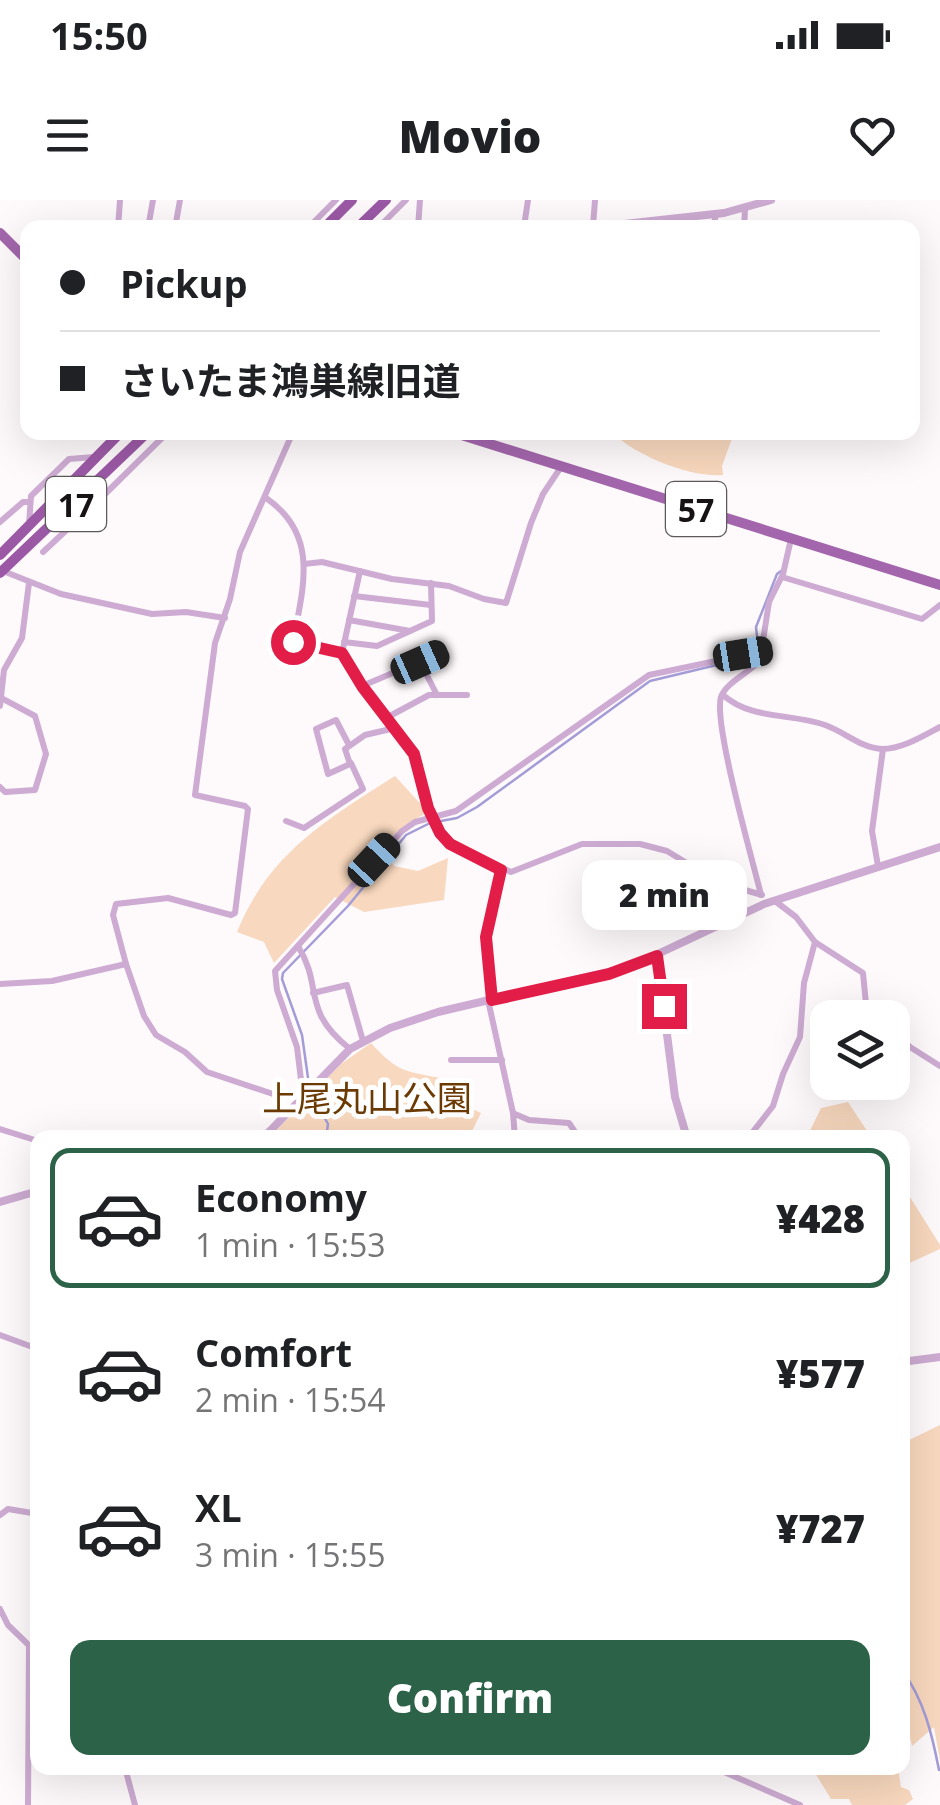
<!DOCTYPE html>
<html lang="en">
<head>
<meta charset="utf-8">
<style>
  :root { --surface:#fff; --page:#f2f2f2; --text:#202124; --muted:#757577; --line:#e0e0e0; --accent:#2c6248 }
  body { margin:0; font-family:"Open Sans","Noto Sans JP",sans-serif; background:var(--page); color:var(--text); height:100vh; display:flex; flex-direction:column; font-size:38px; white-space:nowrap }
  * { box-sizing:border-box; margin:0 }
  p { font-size:32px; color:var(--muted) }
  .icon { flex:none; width:55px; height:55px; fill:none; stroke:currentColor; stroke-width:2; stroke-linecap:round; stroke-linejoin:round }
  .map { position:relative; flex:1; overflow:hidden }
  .drawer { position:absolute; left:30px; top:930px; width:880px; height:645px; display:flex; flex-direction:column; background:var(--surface); border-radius:20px; box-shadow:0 10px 40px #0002 }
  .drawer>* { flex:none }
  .top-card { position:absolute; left:20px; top:20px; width:900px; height:220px; border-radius:20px; box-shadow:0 10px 40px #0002; display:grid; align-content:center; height:220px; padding:0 40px; background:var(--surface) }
  .fabs { position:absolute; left:810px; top:800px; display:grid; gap:20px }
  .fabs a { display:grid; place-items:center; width:100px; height:100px; border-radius:20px; background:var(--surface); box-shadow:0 10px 40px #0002; font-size:50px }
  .end { position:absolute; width:45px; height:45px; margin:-22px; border:12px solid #e11d48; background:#fff; box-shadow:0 0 0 5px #fff }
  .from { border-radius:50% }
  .bubble { position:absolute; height:70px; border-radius:20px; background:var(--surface); box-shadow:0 10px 40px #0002; font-size:32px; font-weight:800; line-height:70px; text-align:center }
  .car { position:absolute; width:30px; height:60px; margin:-30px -15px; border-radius:12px; box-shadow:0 0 8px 2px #0007; background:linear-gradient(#222 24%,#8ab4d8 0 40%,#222 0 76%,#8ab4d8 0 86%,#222 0) }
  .top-card b { display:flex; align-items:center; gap:35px; height:95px; font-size:38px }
  .top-card b+b { border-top:2px solid var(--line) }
  .top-card i { width:25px; height:25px; background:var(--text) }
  ul { padding:18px 0 0; list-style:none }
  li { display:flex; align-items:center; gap:30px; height:140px; margin:0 20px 15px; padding:0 20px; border:5px solid transparent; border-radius:20px }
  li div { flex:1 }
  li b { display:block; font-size:38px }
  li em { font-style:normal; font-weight:800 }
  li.current { border-color:var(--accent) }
  li>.icon { width:90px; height:90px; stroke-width:1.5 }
  .primary-button { display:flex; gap:20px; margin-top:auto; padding:20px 40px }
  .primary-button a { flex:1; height:115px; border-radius:20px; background:var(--accent); color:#fff; font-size:40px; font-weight:800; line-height:115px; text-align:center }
  .status { display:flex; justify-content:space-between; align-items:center; height:70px; padding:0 50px; background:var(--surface); direction:ltr }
  .status svg { height:28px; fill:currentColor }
  header { display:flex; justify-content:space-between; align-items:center; height:130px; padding:0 40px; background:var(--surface); font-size:45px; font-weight:800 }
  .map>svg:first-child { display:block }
</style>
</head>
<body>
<div class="status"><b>15:50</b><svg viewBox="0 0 49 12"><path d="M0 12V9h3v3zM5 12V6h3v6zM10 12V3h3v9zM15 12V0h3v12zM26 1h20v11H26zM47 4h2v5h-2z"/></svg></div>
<header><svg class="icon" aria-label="menu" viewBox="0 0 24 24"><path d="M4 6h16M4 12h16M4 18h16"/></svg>Movio<svg class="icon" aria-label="heart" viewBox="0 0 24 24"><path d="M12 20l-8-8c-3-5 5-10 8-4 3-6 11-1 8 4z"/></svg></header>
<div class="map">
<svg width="940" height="1605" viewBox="0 0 940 1605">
  <rect width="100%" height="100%" fill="#fef9fb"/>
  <!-- green -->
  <g fill="#f8d8be">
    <path d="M613 233H734L722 266 723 275C691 278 636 256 613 233Z"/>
    <path d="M395 576 428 612 405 625 381 647 394 666 418 671 448 658 444 700 364 712 335 697 274 763 264 742 237 732C269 653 326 620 395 576Z"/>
    <path d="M371 843C399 874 406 871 445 879L451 899 481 913 469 937H270L341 864Z"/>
    <polygon points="848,902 871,937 807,937 821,908"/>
    <polygon points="903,986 940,1045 940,1049 903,1066"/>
    <polygon points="940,1225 940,1560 934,1527 912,1546 902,1501 903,1243"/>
    <polygon points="812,1568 898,1568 901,1587 909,1590 913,1599 905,1605 852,1605 849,1599 831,1599"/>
  </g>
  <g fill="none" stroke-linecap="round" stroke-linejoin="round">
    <!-- stream -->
    <g stroke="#a39cd7" stroke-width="2.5">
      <polyline points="754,451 758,446 756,427 777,374 781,371"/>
      <polyline points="309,885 302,835 282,779 283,773 348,706 406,635 430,623 457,618 477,607 650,481 750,457"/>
      <polyline points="311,893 328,924 326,938"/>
      <path d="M902 1470C924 1500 932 1534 939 1570"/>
    </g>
    <!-- minor -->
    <g stroke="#cdabd2" stroke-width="6">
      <polyline points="593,26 595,0"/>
      <polyline points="118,28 120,0"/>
      <polyline points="148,28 153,0"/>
      <polyline points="175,28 180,0"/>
      <polyline points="308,28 336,0"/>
      <polyline points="378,28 406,0"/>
      <polyline points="418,28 420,0"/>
      <polyline points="528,28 525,20 528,0"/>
      <polyline points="713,28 716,14"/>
      <polyline points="744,28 745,9"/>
      <polyline points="293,232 240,352 230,399 215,443 195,595 245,606 248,609 235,713 231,715 168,698 116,704 113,715 126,764 144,816 156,835 185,852 207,872 273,894 303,896 297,847 277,790 275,771 402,631 415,622 456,611 649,475 764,451"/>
      <path d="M266 298C320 335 303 388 293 442L342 453 362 486 414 554 428 608 440 633 449 644 511 672 582 644H640L667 651 718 682 762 695"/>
      <polyline points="76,304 96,303 168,232"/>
      <polyline points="0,322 23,302 29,302"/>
      <polyline points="29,325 31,296 69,259 94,257"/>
      <polyline points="43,352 87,311 88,304"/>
      <polyline points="304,364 322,362 392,379 449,386 484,399 506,403 531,323 543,294 561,267"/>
      <polyline points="3,371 61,394 152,414 186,412 225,418"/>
      <polyline points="782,377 922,419 940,405"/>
      <polyline points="354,396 431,405"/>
      <polyline points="349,420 410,431"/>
      <polyline points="344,442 377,446 432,421 431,383"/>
      <polyline points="342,453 360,371"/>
      <polyline points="420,462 437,495"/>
      <polyline points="362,486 440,453"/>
      <path d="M723 495C751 520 791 513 825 525 845 532 861 548 882 549 902 549 923 536 940 527"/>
      <polyline points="0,506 4,470 22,438 29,383"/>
      <polyline points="386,518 429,495 467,495"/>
      <polyline points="349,545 336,520 316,529 328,574 350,564 345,549 365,535 395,528"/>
      <polyline points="0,587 5,592 35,590 46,554 35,516 1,498"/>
      <polyline points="286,621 304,628 363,589 351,563"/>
      <polyline points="878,666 872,631 883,549"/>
      <path d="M761 695C753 661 713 523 721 497 726 482 751 472 760 460L769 402 783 374 791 339"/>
      <polyline points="775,701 796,717 815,742 863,773 866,804 875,818"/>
      <path d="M298 746C324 788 300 809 350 849"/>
      <polyline points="0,784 52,781 126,764"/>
      <polyline points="313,793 347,785 363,841"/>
      <polyline points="492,799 486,737 501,670"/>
      <polyline points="488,800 513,913 515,938"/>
      <polyline points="892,830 910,847 940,866"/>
      <polyline points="451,860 502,860"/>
      <polyline points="515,914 529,920 569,923 579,938"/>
      <polyline points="0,929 38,941"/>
      <polyline points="748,938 773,906 783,874 800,837 804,783 815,742"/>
      <polyline points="0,1135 38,1149"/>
      <polyline points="0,1315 8,1309 38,1314"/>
      <polyline points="0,1409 8,1425 38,1454"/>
      <polyline points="125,1568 135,1605"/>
      <polyline points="715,1568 800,1605"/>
      <polyline points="28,1605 29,1446"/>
    </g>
    <!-- tertiary -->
    <g stroke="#cdabd2" stroke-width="8">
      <polyline points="588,28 724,13 771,0"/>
      <polyline points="657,756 675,897 687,938"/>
      <polyline points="263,938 350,849 390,828 438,812 630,767 764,704 940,647"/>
      <polyline points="0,1002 38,991"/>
      <polyline points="902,1162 940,1157"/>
    </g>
    <!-- primary -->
    <g stroke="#a366ac" stroke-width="10">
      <polyline points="0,33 28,61"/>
      <polyline points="452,232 940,385"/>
    </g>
    <!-- trunk -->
    <g stroke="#9b59a5" stroke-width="10">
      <polyline points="324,28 352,0"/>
      <polyline points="357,28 386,0"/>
      <polyline points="0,355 121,232"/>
      <polyline points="0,373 148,232"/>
    </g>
  </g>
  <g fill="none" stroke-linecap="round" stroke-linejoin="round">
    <!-- route -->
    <polyline stroke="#e11d48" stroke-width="12" points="293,442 342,453 362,486 414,554 428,608 440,633 450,644 501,670 486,737 492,800 609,774 657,756 664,806"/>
  </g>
  <g text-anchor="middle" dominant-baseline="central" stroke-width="10" stroke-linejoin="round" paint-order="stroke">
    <!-- shield labels -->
    <g fill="#fff" stroke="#5d5a5a" stroke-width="2.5">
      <rect x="46" y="277" width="60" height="54" rx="8"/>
      <rect x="666" y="282" width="60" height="54" rx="8"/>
    </g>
    <g font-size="32" font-weight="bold" fill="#171314">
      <text x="76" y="304">17</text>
      <text x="696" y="309">57</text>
    </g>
    <!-- park labels -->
    <g font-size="35" fill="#6c3b03" stroke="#fff">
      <text x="367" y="897">上尾丸山公園</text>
    </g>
  </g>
</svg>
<div class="fabs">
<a><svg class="icon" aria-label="layers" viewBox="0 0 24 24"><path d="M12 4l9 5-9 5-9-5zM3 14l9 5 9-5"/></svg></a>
</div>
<i class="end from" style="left:293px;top:442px"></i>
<i class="end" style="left:664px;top:806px"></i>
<div class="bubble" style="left:582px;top:660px;width:165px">2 min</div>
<i class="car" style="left:743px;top:454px;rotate:81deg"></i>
<i class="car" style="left:420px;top:462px;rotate:66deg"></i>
<i class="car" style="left:374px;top:660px;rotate:43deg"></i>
<div class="top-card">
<b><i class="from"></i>Pickup</b>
<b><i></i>さいたま鴻巣線旧道</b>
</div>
<section class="drawer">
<ul>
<li class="current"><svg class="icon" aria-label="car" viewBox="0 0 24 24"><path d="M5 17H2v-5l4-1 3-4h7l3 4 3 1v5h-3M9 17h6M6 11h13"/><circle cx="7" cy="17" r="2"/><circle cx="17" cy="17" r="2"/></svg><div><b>Economy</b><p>1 min · 15:53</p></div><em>¥428</em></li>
<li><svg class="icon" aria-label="car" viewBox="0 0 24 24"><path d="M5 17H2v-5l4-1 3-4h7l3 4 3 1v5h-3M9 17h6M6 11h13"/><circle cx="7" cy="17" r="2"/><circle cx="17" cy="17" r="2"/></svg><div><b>Comfort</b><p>2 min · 15:54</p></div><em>¥577</em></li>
<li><svg class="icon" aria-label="car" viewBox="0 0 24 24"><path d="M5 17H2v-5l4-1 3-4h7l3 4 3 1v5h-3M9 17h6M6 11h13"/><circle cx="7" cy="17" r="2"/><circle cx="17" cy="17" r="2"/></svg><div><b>XL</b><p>3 min · 15:55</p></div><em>¥727</em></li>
</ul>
<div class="primary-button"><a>Confirm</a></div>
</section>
</div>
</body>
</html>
